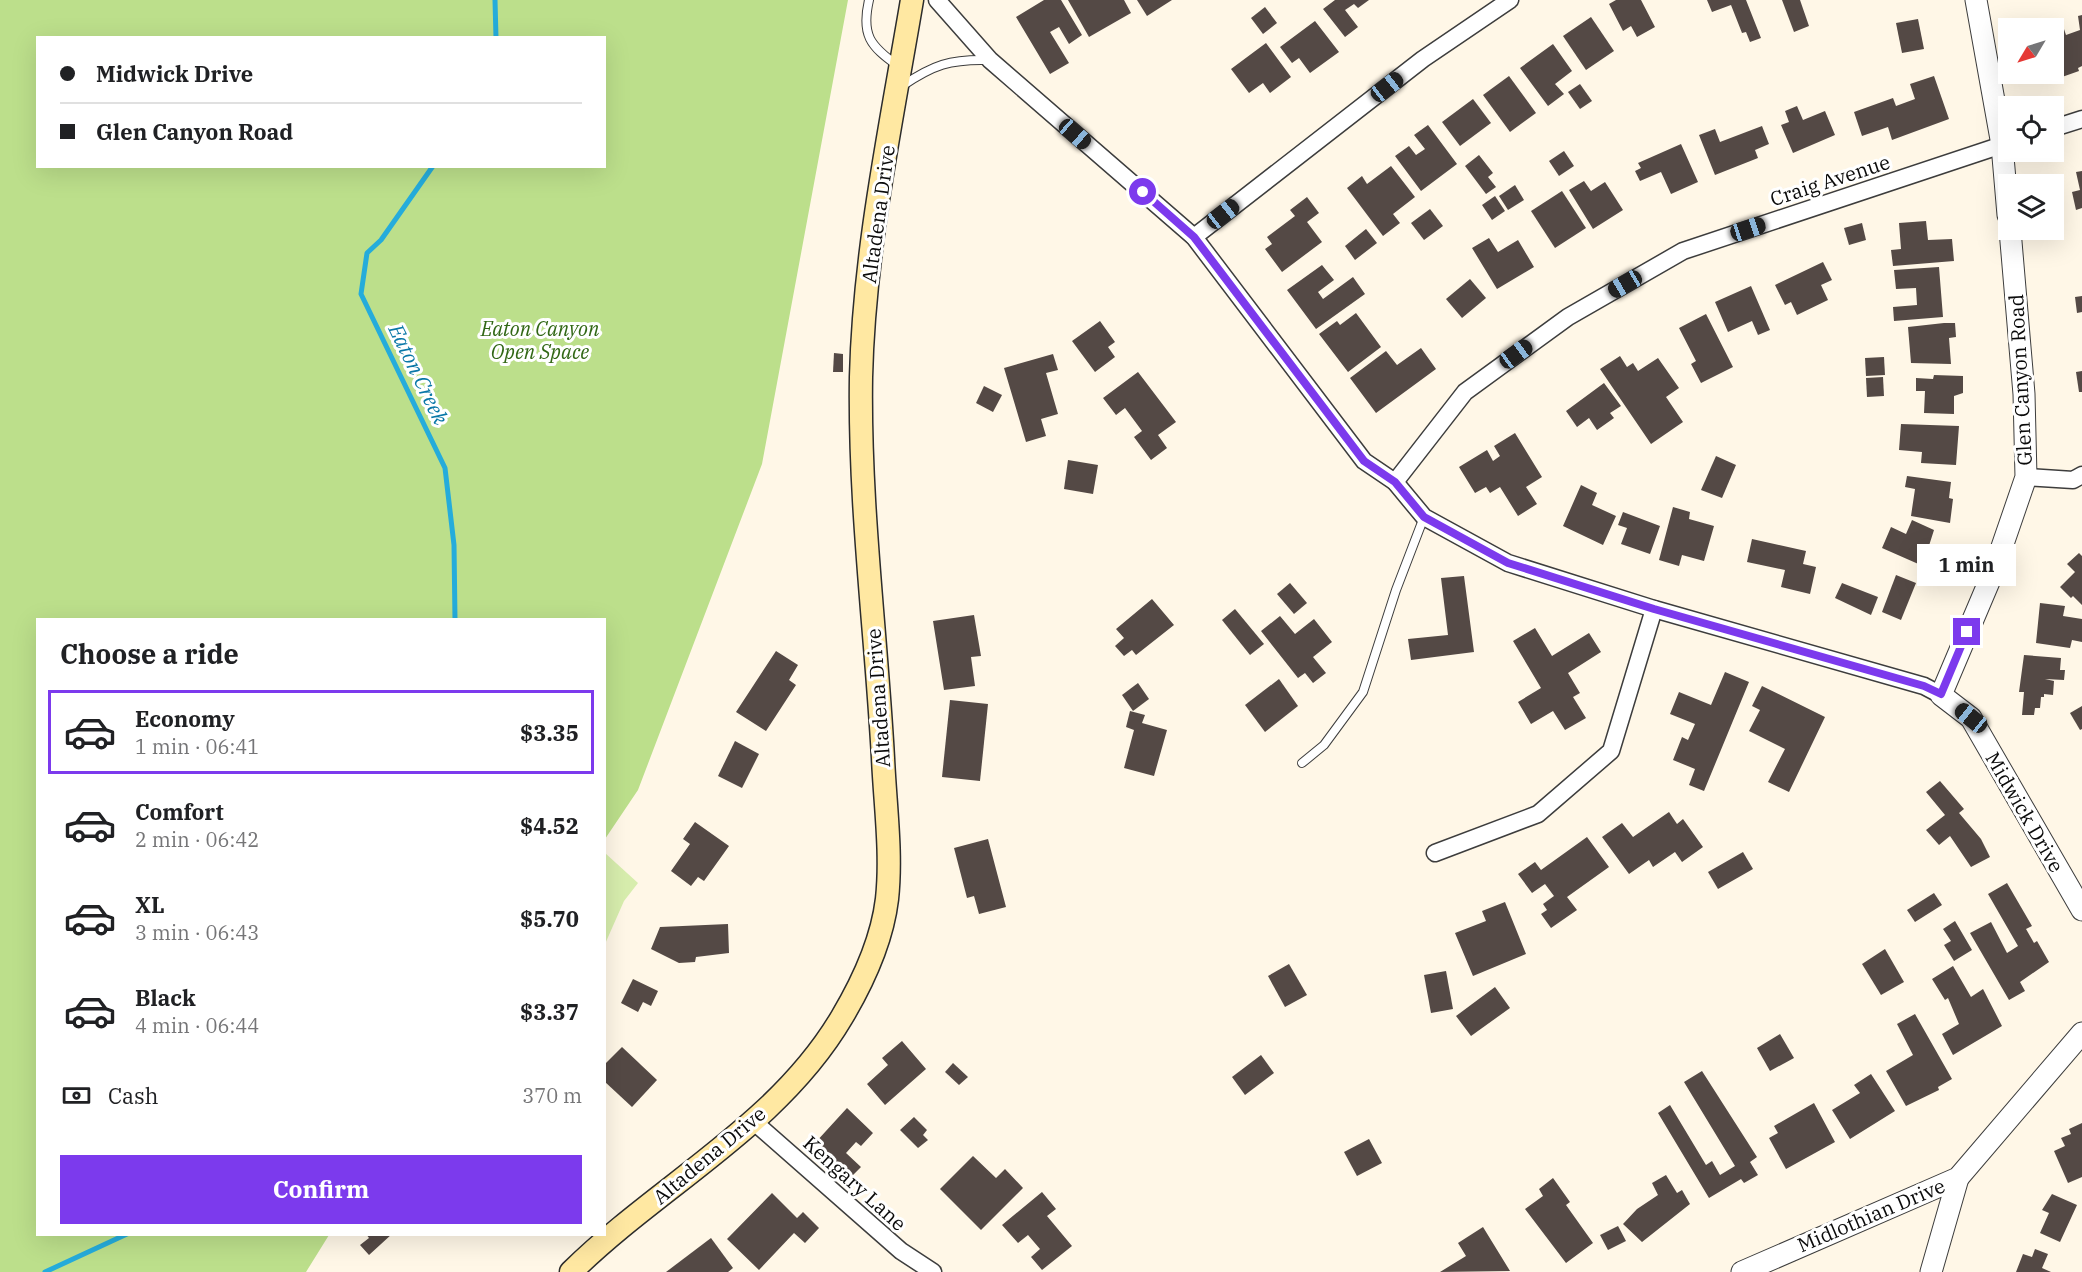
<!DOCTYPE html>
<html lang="en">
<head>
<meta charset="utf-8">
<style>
  :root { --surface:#fff; --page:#f6f6f6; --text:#202124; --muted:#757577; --line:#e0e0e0; --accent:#7c3aed }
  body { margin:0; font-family:"IBM Plex Serif",serif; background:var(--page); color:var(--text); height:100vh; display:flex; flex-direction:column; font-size:22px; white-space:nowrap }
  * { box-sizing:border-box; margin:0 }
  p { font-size:20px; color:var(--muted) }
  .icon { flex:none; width:33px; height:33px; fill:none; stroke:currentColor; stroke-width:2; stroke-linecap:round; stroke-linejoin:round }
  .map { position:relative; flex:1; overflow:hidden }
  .drawer { position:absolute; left:36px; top:618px; width:570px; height:618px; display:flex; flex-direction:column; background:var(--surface); border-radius:0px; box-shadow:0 6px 24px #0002 }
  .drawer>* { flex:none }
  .hud { position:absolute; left:36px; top:36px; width:570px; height:132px; border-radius:0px; box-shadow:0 6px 24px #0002; display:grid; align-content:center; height:132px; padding:0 24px; background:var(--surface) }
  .needle { width:39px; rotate:232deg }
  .buttons { position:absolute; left:1998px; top:18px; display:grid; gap:12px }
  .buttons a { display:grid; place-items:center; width:66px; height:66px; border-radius:0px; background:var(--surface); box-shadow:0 6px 24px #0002; font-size:30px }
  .end { position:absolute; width:27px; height:27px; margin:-14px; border:8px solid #7c3aed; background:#fff; box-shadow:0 0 0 3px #fff }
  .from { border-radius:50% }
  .bubble { position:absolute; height:42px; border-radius:0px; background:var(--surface); box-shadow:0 6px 24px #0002; font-size:20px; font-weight:800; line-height:42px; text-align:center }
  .car { position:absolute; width:18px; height:36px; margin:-18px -9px; border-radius:8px; box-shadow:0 0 4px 2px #0007; background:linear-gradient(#222 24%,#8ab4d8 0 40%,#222 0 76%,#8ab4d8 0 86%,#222 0) }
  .hud b { display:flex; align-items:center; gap:21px; height:57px; font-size:22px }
  .hud b+b { border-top:2px solid var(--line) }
  .hud i { width:15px; height:15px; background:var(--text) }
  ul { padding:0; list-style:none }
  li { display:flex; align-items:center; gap:18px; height:84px; margin:0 12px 9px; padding:0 12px; border:3px solid transparent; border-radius:0px }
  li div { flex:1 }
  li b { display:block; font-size:22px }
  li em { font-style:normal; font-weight:800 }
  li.selected { border-color:var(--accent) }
  li>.icon { width:54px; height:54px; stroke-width:1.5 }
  h2 { padding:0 24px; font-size:27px; line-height:72px }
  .pay { display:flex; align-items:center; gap:15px; height:66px; padding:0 24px; font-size:22px }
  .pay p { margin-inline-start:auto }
  .primary-button { display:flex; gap:12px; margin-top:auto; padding:12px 24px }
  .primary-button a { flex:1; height:69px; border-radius:0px; background:var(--accent); color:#fff; font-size:24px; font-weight:800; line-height:69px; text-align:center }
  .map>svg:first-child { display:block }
</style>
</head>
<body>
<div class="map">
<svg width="2082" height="1272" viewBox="0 0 2082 1272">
  <rect width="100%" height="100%" fill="#fff7e7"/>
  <!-- green -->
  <polygon fill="#d7edad" points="605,853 638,883 624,901 605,944"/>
  <!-- forest -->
  <path fill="#bcdf8b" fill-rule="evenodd" d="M0 0H848L762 464 638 790 605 839 604 620H38V1234L329 1235 306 1272H0ZM38 38H604V166H38Z"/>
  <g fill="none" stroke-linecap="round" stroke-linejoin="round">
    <!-- stream -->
    <g stroke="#25acdb" stroke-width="5">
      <polyline points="495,0 496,38"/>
      <polyline points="433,166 381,240 367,253 361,294 445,468 454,545 455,620"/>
      <polyline points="45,1272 127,1234"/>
    </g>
  </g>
  <!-- building -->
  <g fill="#544945">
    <polygon points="1044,0 1061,0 1082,35 1069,44 1059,27 1050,32 1069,63 1050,74 1016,17"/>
    <polygon points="1068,0 1124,0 1131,13 1089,37"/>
    <polygon points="1137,0 1172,0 1147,16"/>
    <polygon points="1335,0 1369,0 1358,8 1354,4 1345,10 1358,27 1345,37 1323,9"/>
    <polygon points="1616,0 1641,0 1655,27 1637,37 1631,26 1623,31 1609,4"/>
    <polygon points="1707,0 1746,0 1761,38 1750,42 1746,32 1742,33 1731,5 1712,12"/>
    <polygon points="1782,0 1800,0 1809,26 1794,32"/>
    <polygon points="1265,7 1277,23 1263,34 1251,18"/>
    <polygon points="2082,15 2082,66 2078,68 2079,71 2062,77 2054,49 2054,28 2047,28 2062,23 2066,35 2080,30 2078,16"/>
    <polygon points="1591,17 1614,51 1586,70 1563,36"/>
    <polygon points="1918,19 1924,49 1902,53 1896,23"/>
    <polygon points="1315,21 1339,52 1310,73 1299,58 1292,63 1280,47"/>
    <polygon points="1266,43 1291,77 1270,93 1263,83 1249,93 1231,69"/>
    <polygon points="1553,44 1572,71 1555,84 1564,94 1548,106 1520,68"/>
    <polygon points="1509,76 1536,113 1510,132 1483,95"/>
    <polygon points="1934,76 1949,119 1892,140 1888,127 1862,136 1854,112 1893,98 1896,106 1915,99 1910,84"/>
    <polygon points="1580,84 1592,101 1580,109 1568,92"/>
    <polygon points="1473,99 1491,123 1460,146 1442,122"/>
    <polygon points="1797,106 1803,120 1825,111 1835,135 1793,153 1781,125 1789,122 1785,111"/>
    <polygon points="1428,125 1457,164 1421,191 1395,156 1409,146 1416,155 1425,149 1414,135"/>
    <polygon points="1762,126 1769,144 1755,150 1758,158 1715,175 1699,135 1715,129 1720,142"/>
    <polygon points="1681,144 1698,182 1671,194 1661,172 1640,181 1635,171 1641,168 1638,163"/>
    <polygon points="1564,151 1574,166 1559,176 1549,161"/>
    <polygon points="1479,155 1493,173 1488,177 1496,187 1486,194 1465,166"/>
    <polygon points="1391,166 1415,197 1393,214 1400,223 1383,236 1347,188 1362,176 1367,184"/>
    <polygon points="2082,171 2082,208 2076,210 2072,192 2080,190 2076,172"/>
    <polygon points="1584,181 1591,191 1605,182 1623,210 1593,229 1569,190"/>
    <polygon points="1515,185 1524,200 1508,210 1499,196"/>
    <polygon points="1562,191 1586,228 1555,248 1531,211"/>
    <polygon points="1495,196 1505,211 1492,220 1482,205"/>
    <polygon points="1307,197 1319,213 1307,222 1322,242 1282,272 1265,249 1272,244 1267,237 1295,216 1290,210"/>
    <polygon points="1430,209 1443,226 1424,240 1411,223"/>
    <polygon points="1926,221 1928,240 1952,239 1954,261 1893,266 1891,250 1901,249 1899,223"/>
    <polygon points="1862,223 1866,240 1849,245 1844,228"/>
    <polygon points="1366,229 1377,243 1355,260 1345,246"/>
    <polygon points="1489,238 1498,252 1518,240 1534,267 1497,289 1472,248"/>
    <polygon points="1823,262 1832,280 1821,285 1828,300 1797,315 1791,302 1785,305 1775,285"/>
    <polygon points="1322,265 1334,280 1318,292 1323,299 1353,277 1365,294 1316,329 1287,290"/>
    <polygon points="1939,267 1943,317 1894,321 1893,307 1917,305 1916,288 1896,289 1894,270"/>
    <polygon points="1470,279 1486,298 1462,318 1446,299"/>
    <polygon points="1751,286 1770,330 1758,335 1752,321 1728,332 1715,302"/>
    <polygon points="2082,296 2082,312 2077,313 2075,297"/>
    <polygon points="1356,313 1381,347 1348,372 1319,334 1337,321 1340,325"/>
    <polygon points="1706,314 1733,367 1701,383 1691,364 1696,361 1679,328"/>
    <polygon points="1100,321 1115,342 1108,347 1115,357 1095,372 1072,341"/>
    <polygon points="1944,323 1955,323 1956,337 1949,338 1951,364 1911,363 1908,327"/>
    <polygon points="1421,348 1436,369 1376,413 1350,378 1386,351 1397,365"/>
    <polygon points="834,353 843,354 843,372 833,372"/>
    <polygon points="1053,354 1058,370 1046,373 1058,414 1041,419 1046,436 1026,442 1004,368"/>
    <polygon points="1620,356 1627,367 1633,363 1638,371 1658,358 1679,388 1666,397 1683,422 1651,444 1600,369"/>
    <polygon points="1884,357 1885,375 1866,376 1865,358"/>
    <polygon points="2082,371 2082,392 2079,392 2076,372"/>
    <polygon points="1138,372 1176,422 1158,435 1167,448 1151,460 1134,437 1142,431 1125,408 1116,415 1103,398"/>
    <polygon points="1934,375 1963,376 1963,393 1954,396 1954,414 1924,413 1925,391 1916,391 1916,378 1933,379"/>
    <polygon points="1883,377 1884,396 1867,397 1866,378"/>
    <polygon points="1604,383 1621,406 1610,413 1614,418 1597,430 1589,418 1577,427 1566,411"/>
    <polygon points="984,386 1002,395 993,412 976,403"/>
    <polygon points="1901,424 1959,426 1956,465 1921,463 1922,452 1899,450"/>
    <polygon points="1515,433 1542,477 1526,487 1537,504 1518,516 1500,487 1490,493 1486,487 1475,493 1459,467 1487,450 1493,461 1500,456 1494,446"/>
    <polygon points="1716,456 1736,465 1722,498 1701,490"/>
    <polygon points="1068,460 1098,465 1093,494 1064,489"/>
    <polygon points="1907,476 1951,482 1949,498 1953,499 1950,523 1911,516 1915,489 1905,487"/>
    <polygon points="1581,485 1597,493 1592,505 1616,516 1603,545 1563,526"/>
    <polygon points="1673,507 1690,512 1689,519 1714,526 1704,561 1682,555 1679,566 1659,560"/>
    <polygon points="1623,512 1660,526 1650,554 1621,544 1627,528 1618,525"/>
    <polygon points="1912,520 1934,530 1927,552 1938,557 1932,570 1882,548 1891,527 1906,534"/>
    <polygon points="1752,539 1806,551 1803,564 1816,567 1810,594 1781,587 1785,570 1747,562"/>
    <polygon points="2079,553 2082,556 2082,605 2073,596 2071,598 2060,587 2075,572 2067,564"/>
    <polygon points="1896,575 1916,583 1901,620 1882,612"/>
    <polygon points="1464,576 1474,652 1411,660 1408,639 1448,635 1441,578"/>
    <polygon points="1290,583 1307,603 1294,614 1277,594"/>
    <polygon points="1842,583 1878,597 1871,615 1835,598"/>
    <polygon points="1152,599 1174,625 1136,655 1132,650 1124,656 1115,646 1124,638 1116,629"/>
    <polygon points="2040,603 2065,606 2063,616 2082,619 2082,642 2072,640 2070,648 2036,643"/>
    <polygon points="1235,609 1264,644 1250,655 1222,620"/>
    <polygon points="974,615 981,656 971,657 975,686 944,690 933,621"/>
    <polygon points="1280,616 1295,634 1314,619 1332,642 1313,657 1326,673 1313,683 1305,673 1298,678 1261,631"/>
    <polygon points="1535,628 1552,656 1589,633 1601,652 1568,673 1580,693 1573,697 1586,718 1565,730 1553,711 1531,724 1518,702 1541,688 1513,641"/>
    <polygon points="776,651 798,665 789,680 796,685 766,731 736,712"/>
    <polygon points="2024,655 2061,658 2060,670 2065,670 2064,680 2045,679 2054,681 2053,695 2044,694 2044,697 2041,697 2040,708 2035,708 2034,715 2022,715 2024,692 2019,692"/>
    <polygon points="1725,672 1749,682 1704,791 1689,785 1695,769 1673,760 1682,737 1688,740 1695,724 1670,714 1679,692 1711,705"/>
    <polygon points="1279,679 1298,706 1265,732 1245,705"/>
    <polygon points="1138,683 1149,699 1133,711 1122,695"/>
    <polygon points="1762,686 1825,717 1789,792 1768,782 1785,749 1749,731 1760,710 1752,706"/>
    <polygon points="950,700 988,704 980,781 942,777"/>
    <polygon points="2082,706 2082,729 2080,730 2070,713"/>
    <polygon points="1130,711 1145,715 1142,723 1167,730 1154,776 1124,768 1134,730 1126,727"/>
    <polygon points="735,741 759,754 742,788 718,776"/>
    <polygon points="1940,781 1964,809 1959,813 1981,839 1990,857 1971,867 1950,836 1939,845 1926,830 1945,815 1926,792"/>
    <polygon points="1669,812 1677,824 1683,819 1703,847 1682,862 1675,852 1653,867 1649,860 1629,874 1602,837 1622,823 1633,837"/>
    <polygon points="695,822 729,846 704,881 698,877 691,886 671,871 690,844 683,839"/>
    <polygon points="1587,837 1609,867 1567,897 1577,910 1551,928 1541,914 1547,910 1543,904 1554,896 1545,884 1532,893 1518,874 1535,862 1541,870"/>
    <polygon points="988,839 1006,907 979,914 974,896 967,898 954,848"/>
    <polygon points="1743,852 1753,869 1718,889 1708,872"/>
    <polygon points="2007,883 2032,926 2026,929 2034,943 2037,941 2049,962 2020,982 2025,991 2009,1000 1970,933 1991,922 2007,953 2018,946 1988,894"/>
    <polygon points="1934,893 1942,905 1915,922 1907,910"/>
    <polygon points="1505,902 1526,954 1473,976 1455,933 1486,921 1482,911"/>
    <polygon points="1955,921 1972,950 1954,961 1944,945 1951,941 1943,929"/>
    <polygon points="728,924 729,953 696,957 695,962 679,963 651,949 660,927"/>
    <polygon points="1885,949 1904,982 1881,995 1862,964"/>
    <polygon points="1289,964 1307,995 1285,1007 1268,976"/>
    <polygon points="1953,966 1971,997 1983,989 2002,1026 1953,1055 1942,1034 1959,1024 1948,998 1945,1000 1932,979"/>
    <polygon points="1446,971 1453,1009 1431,1013 1424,975"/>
    <polygon points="633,979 658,991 651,1006 643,1002 638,1012 621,1003"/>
    <polygon points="1495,987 1510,1008 1471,1036 1456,1016"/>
    <polygon points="1915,1014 1952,1079 1938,1087 1939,1090 1906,1106 1886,1071 1913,1055 1897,1024"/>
    <polygon points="1780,1034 1794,1058 1770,1071 1757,1048"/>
    <polygon points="902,1041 926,1069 885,1105 867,1084 888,1065 882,1058"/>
    <polygon points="622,1047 657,1080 632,1107 604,1081 604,1065"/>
    <polygon points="1261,1055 1274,1073 1245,1095 1232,1077"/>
    <polygon points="953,1063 968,1077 959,1085 945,1072"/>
    <polygon points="1702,1071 1757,1157 1750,1162 1758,1175 1744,1183 1741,1179 1709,1198 1658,1113 1670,1105 1706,1165 1712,1161 1720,1175 1735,1166 1684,1082"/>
    <polygon points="1871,1074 1895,1111 1850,1139 1832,1110 1860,1093 1854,1085"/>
    <polygon points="1814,1103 1835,1142 1786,1169 1769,1138 1778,1133 1774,1126"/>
    <polygon points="847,1108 873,1133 861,1146 856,1142 846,1153 861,1167 851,1177 815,1143"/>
    <polygon points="914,1117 927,1130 923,1135 928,1140 918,1148 900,1130"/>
    <polygon points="2082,1123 2082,1177 2068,1183 2054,1151 2065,1146 2061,1138 2071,1134 2069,1129"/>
    <polygon points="1369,1139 1382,1163 1357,1176 1344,1152"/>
    <polygon points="973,1156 996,1178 1005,1169 1023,1188 981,1230 940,1189"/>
    <polygon points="1666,1175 1677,1193 1682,1190 1690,1204 1642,1242 1623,1224 1637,1209 1658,1195 1652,1183"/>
    <polygon points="1553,1178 1570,1202 1566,1205 1593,1243 1566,1263 1525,1209 1543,1196 1539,1189"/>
    <polygon points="1042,1192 1056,1209 1047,1216 1072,1246 1042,1270 1031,1257 1040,1249 1028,1235 1018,1243 1002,1225"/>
    <polygon points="772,1193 797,1218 803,1212 819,1228 805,1243 794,1233 759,1270 727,1239"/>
    <polygon points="2052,1194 2077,1205 2060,1242 2040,1233 2049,1213 2042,1210"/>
    <polygon points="1618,1226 1626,1241 1608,1250 1600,1235"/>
    <polygon points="1483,1227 1510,1271 1440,1272 1466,1256 1458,1243"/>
    <polygon points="366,1234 392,1234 369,1255 360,1245 369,1238"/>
    <polygon points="711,1238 733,1268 728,1272 666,1272"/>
    <polygon points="2035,1249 2048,1254 2042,1268 2051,1272 2016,1272 2023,1254 2032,1257"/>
  </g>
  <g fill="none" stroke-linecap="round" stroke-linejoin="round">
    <!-- service casing -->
    <g stroke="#3d3d3d" stroke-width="10">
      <g id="service">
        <path d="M869 0C861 35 870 46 898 66"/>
        <path d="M902 86C933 65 950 59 988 60"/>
        <polyline points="1302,763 1324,745 1363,692 1396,590 1424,517"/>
      </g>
    </g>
    <!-- minor casing -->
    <g stroke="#3d3d3d" stroke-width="19">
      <g id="minor">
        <polyline points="937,0 990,60 1194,237 1364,461 1395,482 1424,517 1508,563 1654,609 1924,686 1941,695"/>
        <polyline points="2054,128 2082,119"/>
        <polyline points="1194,237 1423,59 1510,0"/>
        <polyline points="2026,477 2073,480 2082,475"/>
        <polyline points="1395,482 1465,392 1568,317 1683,251 2008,143"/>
        <polyline points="1435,853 1538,814 1611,751 1654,609"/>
        <polyline points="753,1121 901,1251 933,1272"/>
      </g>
    </g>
    <!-- tertiary casing -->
    <g stroke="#3d3d3d" stroke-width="23">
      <g id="tertiary">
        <polyline points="1976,0 2002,145 2008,215"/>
        <polyline points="2010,230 2024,394 2026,477 1994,570 1941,695 1971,718 2082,910"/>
        <polyline points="1742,1272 1958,1178 2082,1033"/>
        <polyline points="1931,1272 1958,1178"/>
      </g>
    </g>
    <!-- secondary casing -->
    <g stroke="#2c2c2c" stroke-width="25">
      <path id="secondary" d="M571 1272C659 1185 778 1126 842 1017 864 980 882 941 887 899 892 853 885 804 883 758 876 631 859 505 861 377 864 251 891 125 912 0"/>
    </g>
    <!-- service -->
    <use href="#service" stroke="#fff" stroke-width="8"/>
    <!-- minor -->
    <use href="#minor" stroke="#fff" stroke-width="16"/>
    <!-- tertiary -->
    <use href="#tertiary" stroke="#fff" stroke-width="21"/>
    <!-- secondary -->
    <use href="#secondary" stroke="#ffe8a2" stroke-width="22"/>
  </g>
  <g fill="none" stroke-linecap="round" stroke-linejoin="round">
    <!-- route -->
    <polyline stroke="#7c3aed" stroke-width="8" points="1143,192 1194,237 1364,461 1395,482 1424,517 1508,563 1654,609 1924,686 1941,694 1967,632"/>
  </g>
  <g text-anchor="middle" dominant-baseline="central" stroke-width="6" stroke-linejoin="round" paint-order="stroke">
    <!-- street labels -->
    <g font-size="20" fill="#0a0a0a" stroke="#fff">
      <text transform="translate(1830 180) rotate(-18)">Craig Avenue</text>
      <text transform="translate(878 214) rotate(-82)">Altadena Drive</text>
      <text transform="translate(2020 380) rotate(-93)">Glen Canyon Road</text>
      <text transform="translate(878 698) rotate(-94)">Altadena Drive</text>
      <text transform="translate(2025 812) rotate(60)">Midwick Drive</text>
      <text transform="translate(709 1155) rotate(-40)">Altadena Drive</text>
      <text transform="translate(855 1183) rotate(42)">Kengary Lane</text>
      <text transform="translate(1871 1215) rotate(-23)">Midlothian Drive</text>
    </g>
    <!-- park labels -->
    <g font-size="20" font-style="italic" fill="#316715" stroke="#fff">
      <text x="540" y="328">Eaton Canyon<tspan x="540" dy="23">Open Space</tspan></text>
    </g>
    <!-- water labels -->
    <g font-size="21" font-style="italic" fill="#0877a7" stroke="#fff">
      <text transform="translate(419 374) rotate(64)">Eaton Creek</text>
    </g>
  </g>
</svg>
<div class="buttons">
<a><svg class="needle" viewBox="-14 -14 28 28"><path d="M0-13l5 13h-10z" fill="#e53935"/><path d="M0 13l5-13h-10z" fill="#757577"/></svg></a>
<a><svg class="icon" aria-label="locate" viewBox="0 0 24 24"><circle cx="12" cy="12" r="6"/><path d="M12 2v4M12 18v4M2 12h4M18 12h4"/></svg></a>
<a><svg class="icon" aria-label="layers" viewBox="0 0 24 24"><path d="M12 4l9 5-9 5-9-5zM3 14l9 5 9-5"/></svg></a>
</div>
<i class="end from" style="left:1143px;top:192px"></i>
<i class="end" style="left:1967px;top:632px"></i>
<div class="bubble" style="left:1917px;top:544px;width:99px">1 min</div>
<i class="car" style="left:1387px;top:87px;rotate:52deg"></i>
<i class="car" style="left:1075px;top:134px;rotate:131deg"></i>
<i class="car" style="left:1223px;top:214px;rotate:52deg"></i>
<i class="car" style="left:1748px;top:229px;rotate:72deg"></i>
<i class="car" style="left:1625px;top:284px;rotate:240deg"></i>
<i class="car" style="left:1516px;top:354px;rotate:54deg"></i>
<i class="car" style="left:1971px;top:718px;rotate:309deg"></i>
<div class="hud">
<b><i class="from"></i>Midwick Drive</b>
<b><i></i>Glen Canyon Road</b>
</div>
<section class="drawer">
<h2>Choose a ride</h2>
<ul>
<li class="selected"><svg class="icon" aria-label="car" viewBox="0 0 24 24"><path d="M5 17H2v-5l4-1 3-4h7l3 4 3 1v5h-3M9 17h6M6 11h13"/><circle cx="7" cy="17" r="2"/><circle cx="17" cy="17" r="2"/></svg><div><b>Economy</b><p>1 min · 06:41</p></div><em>$3.35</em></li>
<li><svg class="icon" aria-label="car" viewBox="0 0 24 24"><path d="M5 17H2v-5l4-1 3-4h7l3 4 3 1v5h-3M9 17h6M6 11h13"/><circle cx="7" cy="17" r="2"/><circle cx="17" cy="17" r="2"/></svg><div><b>Comfort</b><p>2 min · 06:42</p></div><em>$4.52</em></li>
<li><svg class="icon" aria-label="car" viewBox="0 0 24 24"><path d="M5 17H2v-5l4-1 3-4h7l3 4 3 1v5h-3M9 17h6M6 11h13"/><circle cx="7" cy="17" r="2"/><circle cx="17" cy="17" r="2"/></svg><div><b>XL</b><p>3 min · 06:43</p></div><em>$5.70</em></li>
<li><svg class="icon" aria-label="car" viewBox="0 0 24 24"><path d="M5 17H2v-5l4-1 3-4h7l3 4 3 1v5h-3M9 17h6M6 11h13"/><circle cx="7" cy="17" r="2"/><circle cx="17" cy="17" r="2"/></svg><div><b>Black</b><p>4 min · 06:44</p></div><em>$3.37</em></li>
</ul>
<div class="pay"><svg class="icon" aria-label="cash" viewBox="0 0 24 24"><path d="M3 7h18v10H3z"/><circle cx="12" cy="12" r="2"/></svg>Cash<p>370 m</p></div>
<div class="primary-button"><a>Confirm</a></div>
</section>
</div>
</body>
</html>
